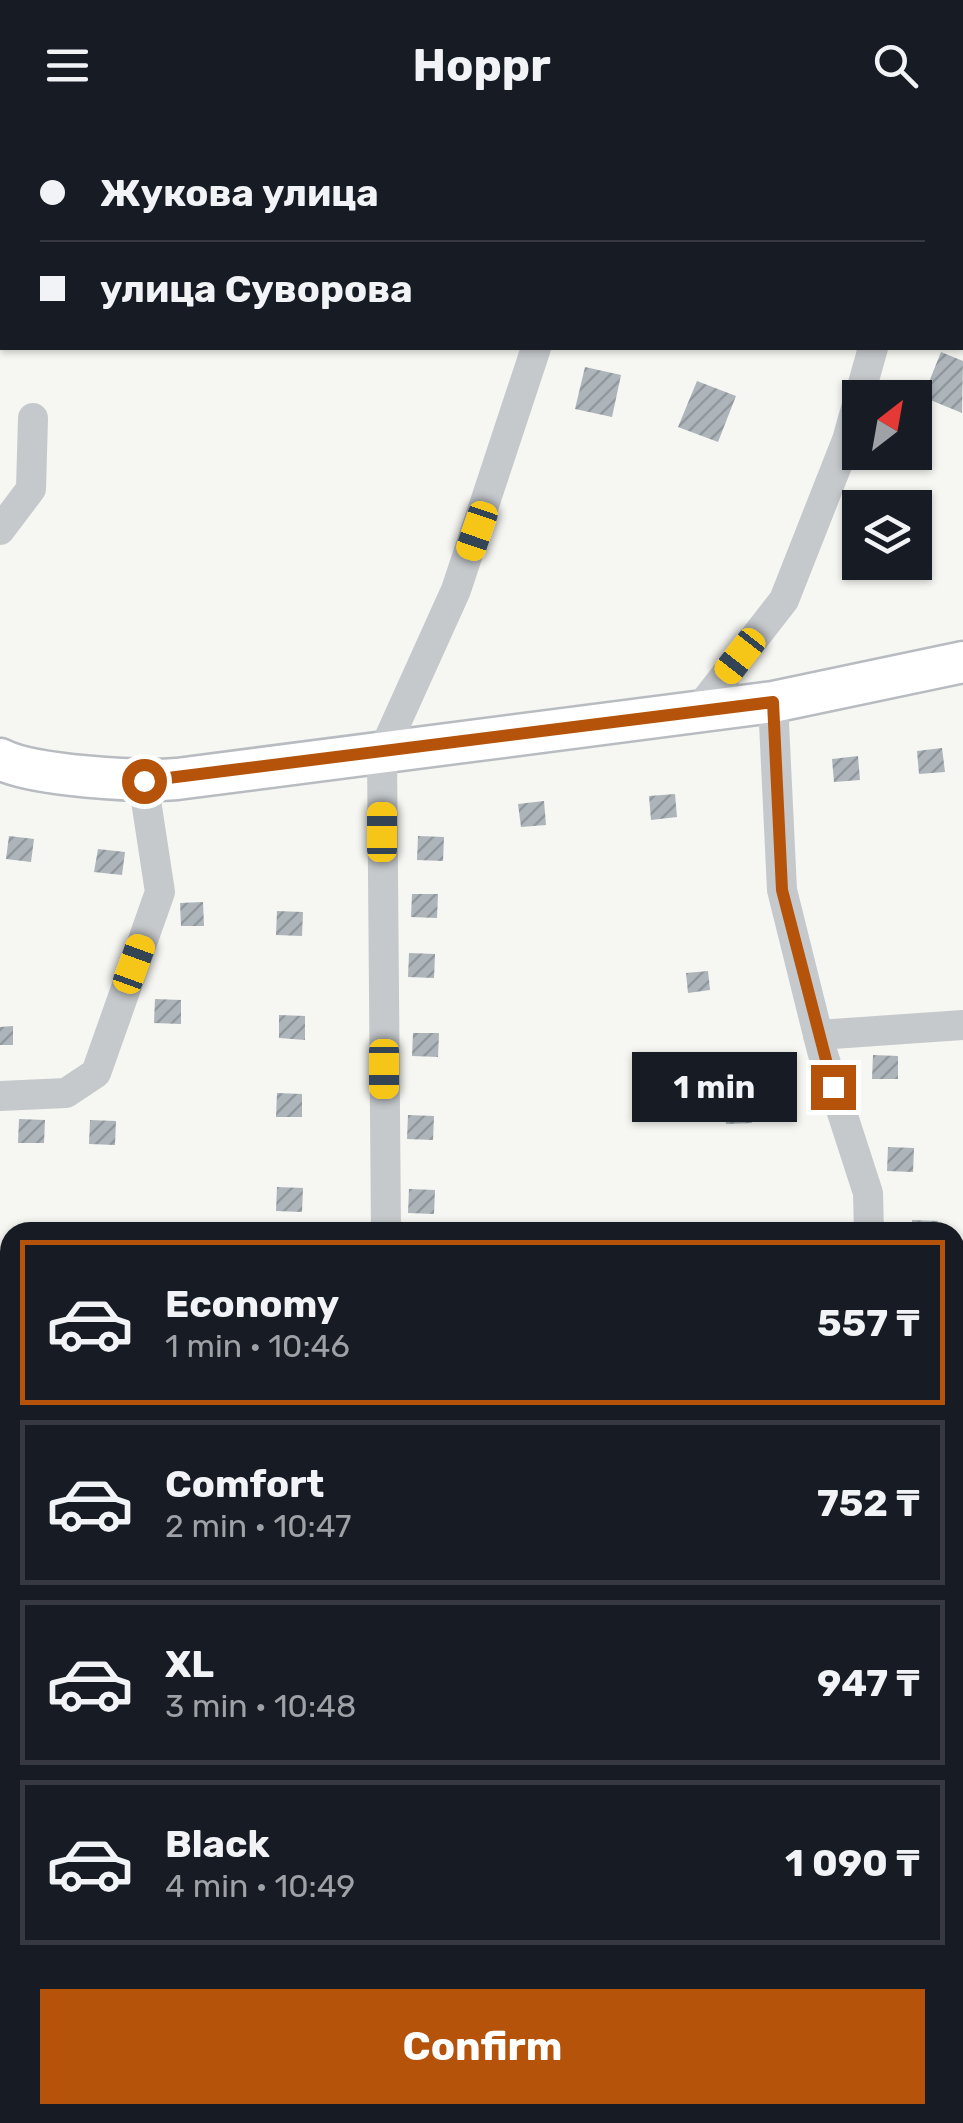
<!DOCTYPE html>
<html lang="en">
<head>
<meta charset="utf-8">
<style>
  :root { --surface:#171b24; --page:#242831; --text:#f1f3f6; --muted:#9ea1a6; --line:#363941; --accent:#b45309 }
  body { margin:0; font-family:Rubik,sans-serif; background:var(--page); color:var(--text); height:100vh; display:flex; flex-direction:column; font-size:38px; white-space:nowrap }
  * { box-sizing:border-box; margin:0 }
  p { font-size:32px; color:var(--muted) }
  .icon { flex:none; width:55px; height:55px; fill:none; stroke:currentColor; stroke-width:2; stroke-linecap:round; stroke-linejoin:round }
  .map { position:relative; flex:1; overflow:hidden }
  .panel { position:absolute; left:0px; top:1092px; width:965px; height:902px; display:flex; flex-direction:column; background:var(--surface); border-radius:30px 30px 0 0; box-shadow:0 2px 8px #0004 }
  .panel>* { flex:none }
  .hud { position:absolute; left:0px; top:0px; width:965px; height:220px; box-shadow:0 2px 8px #0004; display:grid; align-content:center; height:220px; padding:0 40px; background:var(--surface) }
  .needle { width:65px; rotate:31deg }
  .fabs { position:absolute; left:842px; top:250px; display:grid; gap:20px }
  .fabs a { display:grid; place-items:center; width:90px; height:90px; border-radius:0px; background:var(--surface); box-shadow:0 2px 8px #0004; font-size:50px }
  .end { position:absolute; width:45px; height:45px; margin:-22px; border:12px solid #b45309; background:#fff; box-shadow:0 0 0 5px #fff }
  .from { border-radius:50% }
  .bubble { position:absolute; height:70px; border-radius:0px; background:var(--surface); box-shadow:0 2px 8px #0004; font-size:32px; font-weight:700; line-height:70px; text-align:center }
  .car { position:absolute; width:30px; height:60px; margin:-30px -15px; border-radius:12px; box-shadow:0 0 8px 2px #0007; background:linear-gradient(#f5c518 24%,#345 0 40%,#f5c518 0 76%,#345 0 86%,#f5c518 0) }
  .hud b { display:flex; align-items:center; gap:35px; height:95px; font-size:38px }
  .hud b+b { border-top:2px solid var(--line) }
  .hud i { width:25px; height:25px; background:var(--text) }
  ul { padding:18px 0 0; list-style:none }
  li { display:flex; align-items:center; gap:30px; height:165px; margin:0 20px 15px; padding:0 20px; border:5px solid var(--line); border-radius:0px }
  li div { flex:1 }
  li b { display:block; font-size:38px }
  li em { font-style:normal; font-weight:700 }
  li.on { border-color:var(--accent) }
  li>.icon { width:90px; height:90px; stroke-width:1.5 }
  .cta { display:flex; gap:20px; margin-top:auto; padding:20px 40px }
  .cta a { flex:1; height:115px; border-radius:0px; background:var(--accent); color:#fff; font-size:40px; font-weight:700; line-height:115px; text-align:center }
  header { display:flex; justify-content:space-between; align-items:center; height:130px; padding:0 40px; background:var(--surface); font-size:45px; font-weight:700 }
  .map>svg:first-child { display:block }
</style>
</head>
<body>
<header><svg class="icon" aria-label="menu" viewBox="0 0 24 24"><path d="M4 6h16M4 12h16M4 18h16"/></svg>Hoppr<svg class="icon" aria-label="search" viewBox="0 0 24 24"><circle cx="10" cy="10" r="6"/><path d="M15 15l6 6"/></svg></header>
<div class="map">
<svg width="963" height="1993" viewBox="0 0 963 1993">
  <defs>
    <pattern id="building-hatch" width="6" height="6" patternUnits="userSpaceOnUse" patternTransform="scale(2.5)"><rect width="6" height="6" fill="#adb5bb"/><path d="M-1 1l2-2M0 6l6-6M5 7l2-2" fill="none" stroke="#90989e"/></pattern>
  </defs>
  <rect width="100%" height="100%" fill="#f6f6f2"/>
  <!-- building -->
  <g fill="url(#building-hatch)">
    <polygon points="941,222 963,231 962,283 923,267"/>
    <polygon points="585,237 621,245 612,287 575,279"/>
    <polygon points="697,251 736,266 718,312 678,297"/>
    <polygon points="942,618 945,642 919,644 917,621"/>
    <polygon points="858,626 860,650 834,652 832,629"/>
    <polygon points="675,664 677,687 651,690 649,666"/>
    <polygon points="544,671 546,695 521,697 518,674"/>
    <polygon points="9,706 34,709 31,732 6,729"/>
    <polygon points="418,706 444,707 443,731 417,730"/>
    <polygon points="98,719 125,722 122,745 94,742"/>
    <polygon points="412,764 438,764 437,788 411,787"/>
    <polygon points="203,772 204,796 181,796 180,773"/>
    <polygon points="277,781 303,782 302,806 276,805"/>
    <polygon points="409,823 435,824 434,848 408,847"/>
    <polygon points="708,841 710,860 688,863 686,843"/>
    <polygon points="155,869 181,870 181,894 154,893"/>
    <polygon points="279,885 305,886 305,910 279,908"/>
    <polygon points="13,896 13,915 0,915 0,897"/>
    <polygon points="413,903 439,903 438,927 412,926"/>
    <polygon points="873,925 898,926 898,949 872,949"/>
    <polygon points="277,963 302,964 302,987 276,987"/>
    <polygon points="751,970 752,993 726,994 725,971"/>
    <polygon points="408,985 434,986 433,1010 407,1009"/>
    <polygon points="19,989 45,990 44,1013 18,1013"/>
    <polygon points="90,990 116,991 115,1015 89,1014"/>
    <polygon points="888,1017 914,1018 913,1042 887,1041"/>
    <polygon points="277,1057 303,1058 302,1082 276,1081"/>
    <polygon points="409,1059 435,1060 434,1084 408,1083"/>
    <polygon points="912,1090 938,1091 938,1102 912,1102"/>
    <polygon points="0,1259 10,1260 10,1283 0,1283"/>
    <polygon points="955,1395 963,1396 963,1419 955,1419"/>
    <polygon points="957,1513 963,1513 963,1537 956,1537"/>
    <rect x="955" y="1583" width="8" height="24"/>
  </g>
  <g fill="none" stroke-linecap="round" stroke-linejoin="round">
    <!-- major casing -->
    <g stroke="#b8bcc0" stroke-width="45">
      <path id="major" d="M0 629C33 646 139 652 177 649L773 572 963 532"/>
    </g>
    <!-- minor -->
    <g stroke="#c5c9cc" stroke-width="30">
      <polyline points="581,2 581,0"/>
      <polyline points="0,400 31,359 33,288"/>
      <polyline points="773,572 782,760 822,921 868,1063 869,1102"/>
      <polyline points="696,583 784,470 847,310 873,218"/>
      <polyline points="818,905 963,895"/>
      <polyline points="0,966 66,963 96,943 160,762 143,651"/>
      <polyline points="386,1102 382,624 456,460 536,218"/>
      <polyline points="0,1328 10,1329"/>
      <polyline points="955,1348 963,1347"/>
      <polyline points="955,1627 963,1626"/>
      <polyline points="955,1761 963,1761"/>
      <polyline points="0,1770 10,1771"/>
      <polyline points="397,1993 397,1985"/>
      <polyline points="900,1993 901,1985"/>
    </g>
    <!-- major -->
    <use href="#major" stroke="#fff" stroke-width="40"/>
  </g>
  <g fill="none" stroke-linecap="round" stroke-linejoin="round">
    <!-- route -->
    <polyline stroke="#b45309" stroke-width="12" points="144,651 773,572 782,760 833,957"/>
  </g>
</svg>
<div class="fabs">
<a><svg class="needle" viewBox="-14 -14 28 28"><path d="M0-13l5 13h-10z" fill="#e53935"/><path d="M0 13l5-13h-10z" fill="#9ea1a6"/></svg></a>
<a><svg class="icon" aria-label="layers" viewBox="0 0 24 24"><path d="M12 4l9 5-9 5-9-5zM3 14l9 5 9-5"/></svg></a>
</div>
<i class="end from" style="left:144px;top:651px"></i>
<i class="end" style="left:833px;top:957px"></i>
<div class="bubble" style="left:632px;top:922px;width:165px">1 min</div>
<i class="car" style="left:477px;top:401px;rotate:199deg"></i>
<i class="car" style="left:740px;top:526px;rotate:218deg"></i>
<i class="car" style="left:382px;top:702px;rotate:0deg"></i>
<i class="car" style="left:134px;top:834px;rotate:20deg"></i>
<i class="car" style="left:384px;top:939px;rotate:180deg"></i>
<div class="hud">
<b><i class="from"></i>Жукова улица</b>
<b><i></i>улица Суворова</b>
</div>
<section class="panel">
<ul>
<li class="on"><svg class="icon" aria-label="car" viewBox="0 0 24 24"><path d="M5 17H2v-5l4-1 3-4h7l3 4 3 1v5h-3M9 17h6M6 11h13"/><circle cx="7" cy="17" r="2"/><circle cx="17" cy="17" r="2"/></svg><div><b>Economy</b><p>1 min · 10:46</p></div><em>557 ₸</em></li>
<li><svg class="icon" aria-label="car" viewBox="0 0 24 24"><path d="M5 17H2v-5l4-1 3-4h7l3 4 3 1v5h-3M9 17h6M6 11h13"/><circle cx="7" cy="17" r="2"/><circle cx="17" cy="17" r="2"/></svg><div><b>Comfort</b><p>2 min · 10:47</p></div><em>752 ₸</em></li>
<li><svg class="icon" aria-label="car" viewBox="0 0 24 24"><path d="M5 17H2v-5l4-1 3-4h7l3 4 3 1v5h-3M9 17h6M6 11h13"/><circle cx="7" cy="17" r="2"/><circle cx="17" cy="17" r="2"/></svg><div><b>XL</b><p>3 min · 10:48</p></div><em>947 ₸</em></li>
<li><svg class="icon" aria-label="car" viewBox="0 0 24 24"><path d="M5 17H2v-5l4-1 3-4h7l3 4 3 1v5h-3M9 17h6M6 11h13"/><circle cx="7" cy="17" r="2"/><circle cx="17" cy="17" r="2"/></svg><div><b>Black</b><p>4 min · 10:49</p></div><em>1 090 ₸</em></li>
</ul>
<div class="cta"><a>Confirm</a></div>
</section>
</div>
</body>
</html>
